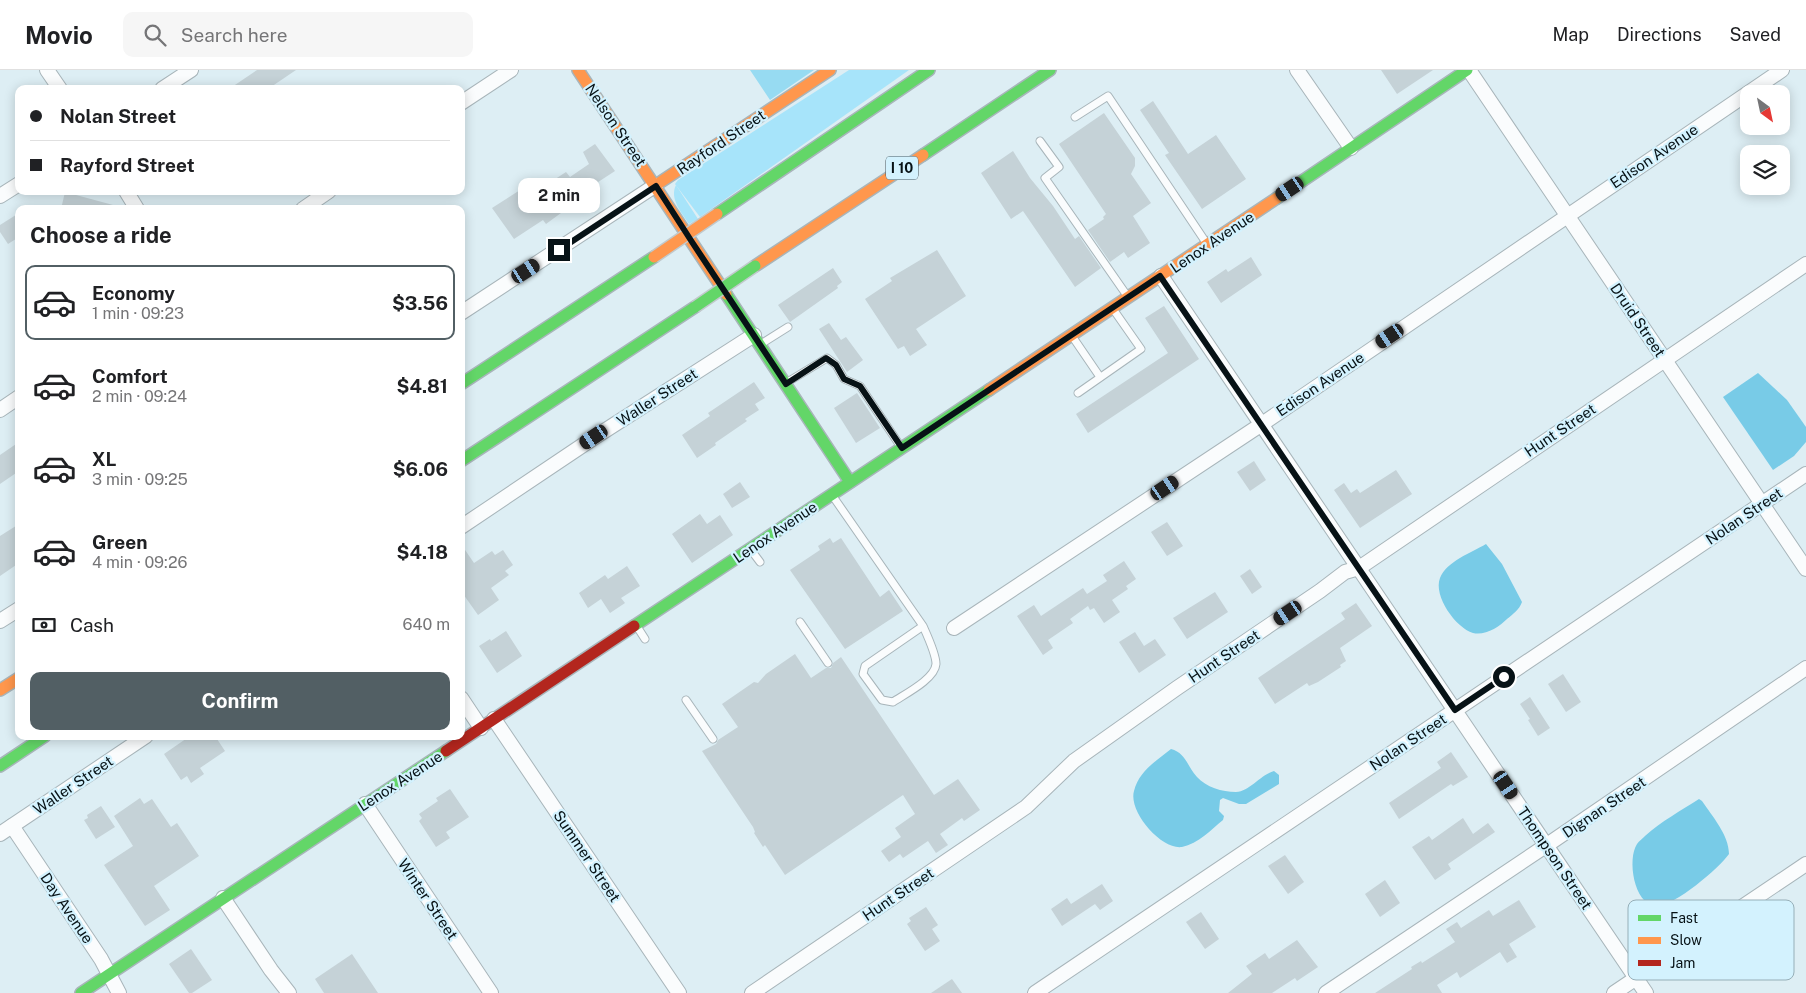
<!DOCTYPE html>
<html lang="en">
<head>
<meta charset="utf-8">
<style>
  :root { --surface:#fff; --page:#f6f6f6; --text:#202124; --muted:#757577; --line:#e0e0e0; --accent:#525f64 }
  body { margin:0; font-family:"Public Sans",sans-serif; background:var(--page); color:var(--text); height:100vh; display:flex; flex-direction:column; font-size:19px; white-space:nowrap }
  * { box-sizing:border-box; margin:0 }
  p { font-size:16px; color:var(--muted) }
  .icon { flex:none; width:28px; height:28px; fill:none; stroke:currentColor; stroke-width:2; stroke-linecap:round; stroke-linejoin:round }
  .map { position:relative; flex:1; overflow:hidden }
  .sheet { position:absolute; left:15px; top:135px; width:450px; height:535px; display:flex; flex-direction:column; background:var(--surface); border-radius:10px; box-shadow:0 2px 12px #0003 }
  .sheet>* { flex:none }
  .hud { position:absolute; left:15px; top:15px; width:450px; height:110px; border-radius:10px; box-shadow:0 2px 12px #0003; display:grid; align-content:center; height:110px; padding:0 15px; background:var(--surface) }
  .needle { width:32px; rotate:147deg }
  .buttons { position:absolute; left:1740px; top:15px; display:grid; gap:10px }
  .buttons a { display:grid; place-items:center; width:50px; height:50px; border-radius:10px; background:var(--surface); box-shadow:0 2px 12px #0003; font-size:25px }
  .end { position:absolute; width:22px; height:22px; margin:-11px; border:6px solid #071216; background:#fff; box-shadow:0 0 0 2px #fff }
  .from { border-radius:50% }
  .bubble { position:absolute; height:35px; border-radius:10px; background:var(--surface); box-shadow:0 2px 12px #0003; font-size:16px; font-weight:700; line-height:35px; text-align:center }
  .car { position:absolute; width:15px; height:30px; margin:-15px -8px; border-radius:6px; box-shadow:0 0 4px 1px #0007; background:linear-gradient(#222 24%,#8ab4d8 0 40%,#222 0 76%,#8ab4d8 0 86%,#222 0) }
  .hud b { display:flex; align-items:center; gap:18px; height:48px; font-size:19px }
  .hud b+b { border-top:1px solid var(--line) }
  .hud i { width:12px; height:12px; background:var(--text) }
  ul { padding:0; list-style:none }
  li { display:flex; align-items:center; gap:15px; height:75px; margin:0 10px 8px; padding:0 5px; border:2px solid transparent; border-radius:10px }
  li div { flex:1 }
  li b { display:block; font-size:19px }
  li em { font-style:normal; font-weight:700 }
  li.current { border-color:var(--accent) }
  li>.icon { width:45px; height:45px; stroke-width:1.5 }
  h2 { padding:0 15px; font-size:22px; line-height:60px }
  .pay { display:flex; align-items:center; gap:12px; height:55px; padding:0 15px; font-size:19px }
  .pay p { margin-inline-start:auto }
  .button { display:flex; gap:10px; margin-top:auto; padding:10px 15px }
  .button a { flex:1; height:58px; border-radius:10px; background:var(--accent); color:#fff; font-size:20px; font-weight:700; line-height:58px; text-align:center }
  header { display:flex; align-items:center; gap:30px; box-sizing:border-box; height:70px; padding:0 25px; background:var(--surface); border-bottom:1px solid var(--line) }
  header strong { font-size:24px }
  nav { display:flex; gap:28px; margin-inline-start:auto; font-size:18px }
  .search { width:350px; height:45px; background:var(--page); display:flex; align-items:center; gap:12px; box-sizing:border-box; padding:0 18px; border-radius:10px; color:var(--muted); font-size:19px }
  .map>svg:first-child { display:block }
</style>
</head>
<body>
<header>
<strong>Movio</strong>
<div class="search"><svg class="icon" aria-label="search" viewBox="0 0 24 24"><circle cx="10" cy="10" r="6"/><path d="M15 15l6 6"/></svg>Search here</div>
<nav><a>Map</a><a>Directions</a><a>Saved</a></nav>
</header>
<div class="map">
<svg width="1806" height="923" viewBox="0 0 1806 923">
  <rect width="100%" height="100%" fill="#ddeef4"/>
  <!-- green -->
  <g fill="#a7e4fa">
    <polygon points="849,0 909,0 700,147 675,114 678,110"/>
    <path d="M676 115 698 149 689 154C682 143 669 129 676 115Z"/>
  </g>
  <!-- forest -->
  <polygon fill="#97dbf2" points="750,0 814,0 770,30"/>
  <!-- water -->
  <g fill="#78cbe7">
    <polygon points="1758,303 1787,330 1806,357 1806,372 1794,386 1773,400 1723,327"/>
    <path d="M1486 474 1502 494 1522 532C1519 540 1514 543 1507 549 1499 557 1485 566 1473 563 1456 558 1433 526 1440 508 1447 491 1471 483 1486 474Z"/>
    <path d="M1171 679C1186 683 1187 696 1197 707 1206 717 1222 722 1236 722 1250 721 1260 705 1274 701L1279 705V714L1246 734H1239L1223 728 1220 730 1219 741 1224 746 1223 750C1212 759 1198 774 1182 777 1161 780 1128 741 1134 721 1139 701 1156 691 1171 679Z"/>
    <path d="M1699 729 1702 731C1712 746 1729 765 1729 784 1719 798 1673 838 1655 836 1634 834 1627 789 1637 774 1639 771 1643 768 1645 766 1662 751 1680 741 1699 729Z"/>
  </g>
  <!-- building -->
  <g fill="#c5d2d7">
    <polygon points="257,0 296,0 268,19 229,19"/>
    <polygon points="1381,0 1433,0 1397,24"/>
    <polygon points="1153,31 1188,84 1216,65 1246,109 1202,139 1165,85 1169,83 1140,40"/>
    <polygon points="1104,43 1135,88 1135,96 1131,104 1151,133 1133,146 1150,173 1128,188 1124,182 1110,192 1088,160 1104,149 1103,147 1106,144 1059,74"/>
    <polygon points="595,74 615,101 589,118 591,121 560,142 561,143 546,154 543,150 514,169 492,138 531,113 534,117 540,113 543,117 566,102 570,107 589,94 583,82"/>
    <polygon points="1013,81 1030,108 1053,136 1075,169 1079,166 1101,198 1075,217 1023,141 1011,149 981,103"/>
    <polygon points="65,122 113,135 112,139 61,139"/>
    <polygon points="19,143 19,167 8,174 0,162 0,155"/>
    <polygon points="937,180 966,226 916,259 927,275 910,286 904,276 898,279 865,229 892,211 890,208"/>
    <polygon points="1251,187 1262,205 1221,233 1207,212 1226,199 1228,202"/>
    <polygon points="833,198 842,212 837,216 838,218 790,252 778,235"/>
    <polygon points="1164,236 1199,289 1088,363 1076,344 1168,283 1145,248"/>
    <polygon points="829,253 841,270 846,267 863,290 847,302 819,259"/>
    <polygon points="754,312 765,328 755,334 759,340 745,349 747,351 715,373 716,375 697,388 682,365 710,346 708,343"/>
    <polygon points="857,323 880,358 856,373 834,338"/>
    <polygon points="19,372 19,401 0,414 0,385"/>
    <polygon points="1254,391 1266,410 1250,421 1237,402"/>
    <polygon points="1396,400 1412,424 1360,458 1334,420 1344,413 1351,423 1357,419 1360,423"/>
    <polygon points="740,412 750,427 732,438 723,424"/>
    <polygon points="700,444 707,454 720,445 733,465 692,493 672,464"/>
    <polygon points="1167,452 1183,476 1167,486 1151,462"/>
    <polygon points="19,454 19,493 0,506 0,466"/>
    <polygon points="830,468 833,473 841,468 880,527 889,520 903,541 845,579 790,500 820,480 818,476"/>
    <polygon points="461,474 474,493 492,481 495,485 503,480 513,495 505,501 509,505 491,518 499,530 478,545 461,521"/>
    <polygon points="1124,491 1136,509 1126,516 1128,519 1112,530 1120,542 1104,553 1094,538 1090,540 1088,536 1070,549 1073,553 1048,570 1053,578 1043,585 1017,546 1034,535 1041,546 1083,518 1087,524 1107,511 1103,505"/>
    <polygon points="627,496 640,516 621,528 625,533 610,543 601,529 588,538 579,523 605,505 608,509"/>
    <polygon points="1250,499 1262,517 1252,524 1240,506"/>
    <polygon points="1215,522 1228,542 1187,569 1173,548"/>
    <polygon points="1356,533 1372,556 1340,578 1346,591 1340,595 1341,597 1318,612 1309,616 1307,613 1275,634 1258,608 1345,549 1341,543"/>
    <polygon points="506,561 522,586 497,603 479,576 490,569 491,571"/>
    <polygon points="1135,562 1144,576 1155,569 1166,585 1139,603 1119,572"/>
    <polygon points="795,584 811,608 826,598 831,598 833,593 841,587 934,725 958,709 980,740 964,751 962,748 940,764 948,775 936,783 928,771 903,788 900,784 889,792 881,781 901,767 895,758 915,744 903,725 785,805 765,775 763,777 754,763 755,762 753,757 702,681 716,674 718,670 738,657 722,634 754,612 758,613 766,604"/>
    <polygon points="1563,604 1581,632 1566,642 1548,614"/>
    <polygon points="1530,627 1550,658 1538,666 1528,650 1530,649 1520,634"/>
    <polygon points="190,666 215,666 225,681 200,698 204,704 191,713 187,706 181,710 164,684"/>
    <polygon points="1451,682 1468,707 1453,716 1451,714 1399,749 1389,733 1441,698 1437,692"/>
    <polygon points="450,719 469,747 446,762 450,768 436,777 419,751 422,748 419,744 438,731 436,728"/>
    <polygon points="140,728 144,734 152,729 171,757 177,753 199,786 154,816 170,840 145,856 104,795 133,776 114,746"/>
    <polygon points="101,736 115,757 96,769 84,750 88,748 87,745"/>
    <polygon points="1463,748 1473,764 1488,753 1495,762 1448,794 1451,799 1435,810 1412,777 1429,766 1432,770"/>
    <polygon points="1285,785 1304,812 1288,824 1268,796"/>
    <polygon points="1385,810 1400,833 1380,847 1365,824"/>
    <polygon points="1102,814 1113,831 1100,840 1095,834 1062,856 1051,839 1067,828 1071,834"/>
    <polygon points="1519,830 1536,857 1509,874 1517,887 1507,893 1500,882 1460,908 1457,902 1437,915 1442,923 1375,923 1412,899 1411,897 1421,891 1422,893 1455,872 1446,859 1457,852 1461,858 1489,840 1493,846"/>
    <polygon points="926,837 938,855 932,859 940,871 925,881 907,854 911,851 909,848"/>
    <polygon points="1201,842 1219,869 1205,879 1186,852"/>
    <polygon points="1297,870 1318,897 1297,911 1295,908 1272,923 1228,923 1252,904 1246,896 1265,883 1269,889"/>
    <polygon points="191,879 212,910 192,923 189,923 169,894"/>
    <polygon points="352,884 378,923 324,923 315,909"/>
    <polygon points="952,909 962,923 931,923"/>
  </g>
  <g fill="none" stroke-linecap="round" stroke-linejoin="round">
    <!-- lane casing -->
    <g stroke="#a8b5ba" stroke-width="9">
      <g id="lane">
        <polyline points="1075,47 1108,26 1207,174"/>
        <polyline points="1040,71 1059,97 1045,108 1128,227"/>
        <polyline points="1072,266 1100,307"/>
        <polyline points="761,274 788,257"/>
        <polyline points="786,313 827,288 836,295 844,309 860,316 901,377"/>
        <polyline points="1078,323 1141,279 1113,239"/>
        <path d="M832 425 923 556C927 565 936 584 936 594 935 609 905 624 893 632L882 630 863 604 865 596 923 556"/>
        <polyline points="751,480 760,492"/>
        <polyline points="800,552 828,593"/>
        <polyline points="636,555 645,569"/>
        <polyline points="686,630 713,669"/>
      </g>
    </g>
    <!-- street casing -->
    <g stroke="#a8b5ba" stroke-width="16">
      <g id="street">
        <polyline points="47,0 60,19"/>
        <polyline points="1297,0 1351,78"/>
        <polyline points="1469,0 1806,499"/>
        <polyline points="162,19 191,0"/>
        <polyline points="461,33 511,0"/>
        <polyline points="126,121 137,139"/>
        <polyline points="0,126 19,114"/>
        <polyline points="303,139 329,121"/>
        <polyline points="1161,206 1646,923"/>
        <polyline points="461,243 656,115"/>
        <polyline points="0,340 19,327"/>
        <polyline points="461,457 595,367 754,265"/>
        <polyline points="0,551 19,539"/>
        <polyline points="954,558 1262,354 1782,0"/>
        <polyline points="461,628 481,658"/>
        <polyline points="494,649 679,923"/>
        <polyline points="365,734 491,923"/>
        <polyline points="12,756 101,889 119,923"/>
        <polyline points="0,764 146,666"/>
        <polyline points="223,828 271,900 289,923"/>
        <polyline points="752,923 1026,737 1074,691 1177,618 1320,521 1345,502 1359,498 1806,194"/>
        <polyline points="1035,923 1806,404"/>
        <polyline points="1326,923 1547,775 1806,598"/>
        <polyline points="1614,923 1806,794"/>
      </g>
    </g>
    <!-- fast casing -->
    <g stroke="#a8b5ba" stroke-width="14">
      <g id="fast">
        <polyline points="923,85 1050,0"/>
        <polyline points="1277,128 1467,0"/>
        <polyline points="717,144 929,0"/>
        <polyline points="726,224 850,412"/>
        <polyline points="461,314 654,187"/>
        <polyline points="461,391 695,237"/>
        <polyline points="634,556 989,320"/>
        <polyline points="0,696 45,666"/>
        <polyline points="81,923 446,681"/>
      </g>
    </g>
    <!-- slow casing -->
    <g stroke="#a8b5ba" stroke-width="14">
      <g id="slow">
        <polyline points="578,0 726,224"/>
        <polyline points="656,115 830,0"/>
        <polyline points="755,196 923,85"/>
        <polyline points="989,320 1277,128"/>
        <polyline points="0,620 19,608"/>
      </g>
    </g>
    <!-- jam casing -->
    <g stroke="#a8b5ba" stroke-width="14">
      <polyline id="jam" points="446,681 634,556"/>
    </g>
    <!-- lane -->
    <use href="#lane" stroke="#fafcfd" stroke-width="7"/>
    <!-- street -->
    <use href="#street" stroke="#fafcfd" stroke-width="14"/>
    <!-- fast -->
    <use href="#fast" stroke="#63d668" stroke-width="11"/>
    <!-- slow -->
    <use href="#slow" stroke="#ff974d" stroke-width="11"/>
    <!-- jam -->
    <use href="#jam" stroke="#b3261e" stroke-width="11"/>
    <!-- fast-bridge casing -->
    <g stroke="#c1c9cc" stroke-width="14" stroke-linecap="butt">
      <polyline id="fast-bridge" points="695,237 755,196"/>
    </g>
    <!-- slow-bridge casing -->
    <g stroke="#c1c9cc" stroke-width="14" stroke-linecap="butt">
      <polyline id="slow-bridge" points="654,187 717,144"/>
    </g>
    <!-- fast-bridge -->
    <use href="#fast-bridge" stroke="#63d668" stroke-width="11"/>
    <!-- slow-bridge -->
    <use href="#slow-bridge" stroke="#ff974d" stroke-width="11"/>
  </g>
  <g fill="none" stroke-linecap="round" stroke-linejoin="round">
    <!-- route -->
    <polyline stroke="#071216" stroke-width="6" points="559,180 656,116 692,172 786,314 826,288 836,295 844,309 860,316 902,378 1160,206 1455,640 1504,607"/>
  </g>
  <g text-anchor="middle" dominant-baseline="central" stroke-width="4.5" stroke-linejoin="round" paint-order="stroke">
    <!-- shield labels -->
    <rect fill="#d3f2fe" stroke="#44555c" stroke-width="1" x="886" y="86.5" width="32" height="23" rx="4"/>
    <g font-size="14" font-weight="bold" fill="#071216">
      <text x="902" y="98">I 10</text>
    </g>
    <!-- street labels -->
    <g font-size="15" fill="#071216" stroke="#d3f2fe">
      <text transform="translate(616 55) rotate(56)">Nelson Street</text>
      <text transform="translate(721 72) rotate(-34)">Rayford Street</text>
      <text transform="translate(1654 86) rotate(-34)">Edison Avenue</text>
      <text transform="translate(1212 172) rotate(-34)">Lenox Avenue</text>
      <text transform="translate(1638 250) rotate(56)">Druid Street</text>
      <text transform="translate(1320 314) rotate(-34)">Edison Avenue</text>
      <text transform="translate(657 327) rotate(-33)">Waller Street</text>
      <text transform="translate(1560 360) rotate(-34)">Hunt Street</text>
      <text transform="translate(1744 446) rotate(-34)">Nolan Street</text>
      <text transform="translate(775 462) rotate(-34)">Lenox Avenue</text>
      <text transform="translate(1224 586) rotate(-34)">Hunt Street</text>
      <text transform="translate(1408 672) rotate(-34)">Nolan Street</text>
      <text transform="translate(400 711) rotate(-33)">Lenox Avenue</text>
      <text transform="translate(73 715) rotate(-34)">Waller Street</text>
      <text transform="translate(1604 737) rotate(-34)">Dignan Street</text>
      <text transform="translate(587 786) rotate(56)">Summer Street</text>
      <text transform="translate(1555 788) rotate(56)">Thompson Street</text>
      <text transform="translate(898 824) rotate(-34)">Hunt Street</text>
      <text transform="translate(428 829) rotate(56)">Winter Street</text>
      <text transform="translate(67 838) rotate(56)">Day Avenue</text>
    </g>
  </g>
  <!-- legend -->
  <rect x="1628" y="830" width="166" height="80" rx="8" fill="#d3f2fe" stroke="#96afb8" stroke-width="1"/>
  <rect x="1638" y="845" width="23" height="6" fill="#63d668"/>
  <rect x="1638" y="867" width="23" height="7" fill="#ff974d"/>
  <rect x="1638" y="890" width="23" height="6" fill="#b3261e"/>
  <g font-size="14" fill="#071216">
    <text x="1670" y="853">Fast</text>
    <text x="1670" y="875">Slow</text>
    <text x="1670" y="898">Jam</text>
  </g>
</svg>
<div class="buttons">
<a><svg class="needle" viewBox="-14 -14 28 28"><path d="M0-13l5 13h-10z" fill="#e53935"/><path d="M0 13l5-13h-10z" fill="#757577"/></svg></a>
<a><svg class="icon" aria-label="layers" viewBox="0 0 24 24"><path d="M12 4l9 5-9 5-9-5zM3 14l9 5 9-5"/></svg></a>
</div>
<i class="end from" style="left:1504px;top:607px"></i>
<i class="end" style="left:559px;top:180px"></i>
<div class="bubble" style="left:518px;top:108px;width:82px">2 min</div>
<i class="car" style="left:1290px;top:119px;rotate:236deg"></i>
<i class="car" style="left:526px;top:201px;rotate:57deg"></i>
<i class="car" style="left:1390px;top:266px;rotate:236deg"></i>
<i class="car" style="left:594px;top:367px;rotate:236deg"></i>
<i class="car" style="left:1165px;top:418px;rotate:56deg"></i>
<i class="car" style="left:1288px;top:543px;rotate:236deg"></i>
<i class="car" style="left:1506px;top:715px;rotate:146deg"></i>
<div class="hud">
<b><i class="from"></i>Nolan Street</b>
<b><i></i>Rayford Street</b>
</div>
<section class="sheet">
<h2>Choose a ride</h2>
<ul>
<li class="current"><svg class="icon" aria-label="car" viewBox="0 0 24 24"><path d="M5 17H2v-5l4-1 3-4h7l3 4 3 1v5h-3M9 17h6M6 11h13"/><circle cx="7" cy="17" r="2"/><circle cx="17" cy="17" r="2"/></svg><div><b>Economy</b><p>1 min · 09:23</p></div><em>$3.56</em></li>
<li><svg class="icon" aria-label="car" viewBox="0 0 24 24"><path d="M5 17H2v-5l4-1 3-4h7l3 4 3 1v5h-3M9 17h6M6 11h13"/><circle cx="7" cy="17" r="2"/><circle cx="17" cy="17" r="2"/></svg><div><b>Comfort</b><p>2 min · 09:24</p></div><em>$4.81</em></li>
<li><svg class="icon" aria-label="car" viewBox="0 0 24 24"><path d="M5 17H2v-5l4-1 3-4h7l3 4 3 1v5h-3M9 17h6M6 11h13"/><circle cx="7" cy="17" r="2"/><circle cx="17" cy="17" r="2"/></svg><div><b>XL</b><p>3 min · 09:25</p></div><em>$6.06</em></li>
<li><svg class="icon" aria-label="car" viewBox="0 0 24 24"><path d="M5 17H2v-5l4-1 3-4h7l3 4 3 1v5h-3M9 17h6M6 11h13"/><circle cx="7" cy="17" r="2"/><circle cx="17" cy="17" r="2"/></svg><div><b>Green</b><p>4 min · 09:26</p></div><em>$4.18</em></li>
</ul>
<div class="pay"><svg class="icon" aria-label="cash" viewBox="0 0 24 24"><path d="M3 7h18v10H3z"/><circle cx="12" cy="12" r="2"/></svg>Cash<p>640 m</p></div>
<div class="button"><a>Confirm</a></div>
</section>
</div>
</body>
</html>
